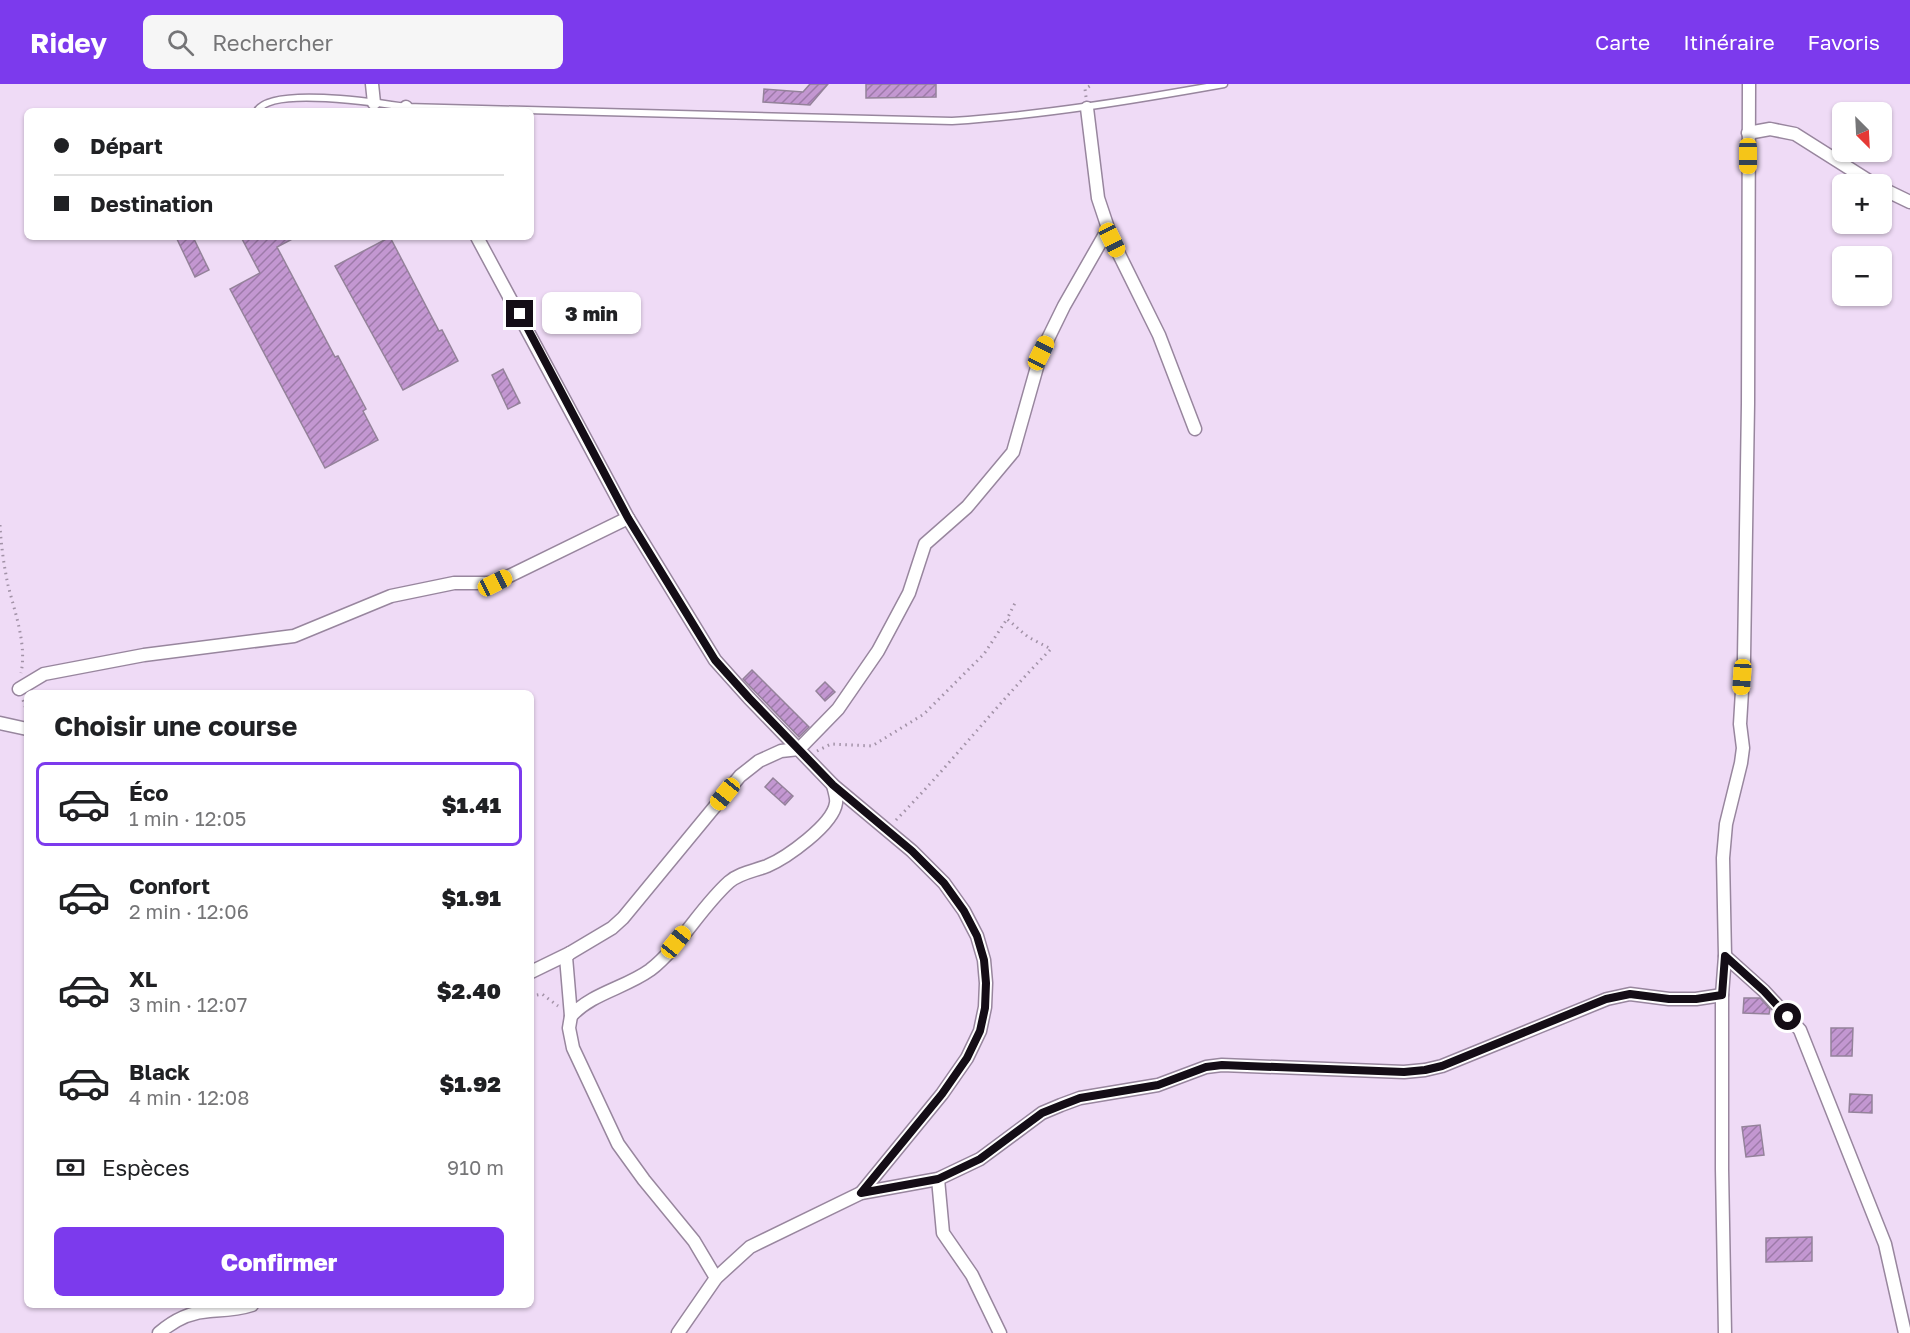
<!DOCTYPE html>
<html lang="fr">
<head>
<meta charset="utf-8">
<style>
  :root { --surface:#fff; --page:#f6f6f6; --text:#202124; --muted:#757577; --line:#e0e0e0; --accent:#7c3aed }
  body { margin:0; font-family:"Golos Text",sans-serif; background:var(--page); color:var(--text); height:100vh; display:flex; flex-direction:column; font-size:22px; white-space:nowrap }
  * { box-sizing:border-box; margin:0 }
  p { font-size:20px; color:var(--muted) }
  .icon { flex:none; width:33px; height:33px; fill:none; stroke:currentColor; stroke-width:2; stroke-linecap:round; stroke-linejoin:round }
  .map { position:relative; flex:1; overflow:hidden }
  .panel { position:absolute; left:24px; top:606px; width:510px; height:618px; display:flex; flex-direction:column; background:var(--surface); border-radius:9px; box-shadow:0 2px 4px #0004 }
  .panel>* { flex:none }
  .top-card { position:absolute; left:24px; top:24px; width:510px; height:132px; border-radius:9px; box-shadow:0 2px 4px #0004; display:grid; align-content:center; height:132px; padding:0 30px; background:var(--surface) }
  .needle { width:39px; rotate:156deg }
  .tools { position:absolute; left:1832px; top:18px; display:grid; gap:12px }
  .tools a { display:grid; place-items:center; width:60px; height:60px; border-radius:9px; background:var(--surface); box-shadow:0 2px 4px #0004; font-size:30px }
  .end { position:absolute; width:27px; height:27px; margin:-14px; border:8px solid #140d16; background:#fff; box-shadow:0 0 0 3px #fff }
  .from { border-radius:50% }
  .bubble { position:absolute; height:42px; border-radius:9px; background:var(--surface); box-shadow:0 2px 4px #0004; font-size:20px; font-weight:800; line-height:42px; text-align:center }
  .car { position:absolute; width:18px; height:36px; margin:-18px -9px; border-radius:8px; box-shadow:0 0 4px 2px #0007; background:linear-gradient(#f5c518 24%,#345 0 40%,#f5c518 0 76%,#345 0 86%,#f5c518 0) }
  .top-card b { display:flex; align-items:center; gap:21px; height:57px; font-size:22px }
  .top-card b+b { border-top:2px solid var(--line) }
  .top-card i { width:15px; height:15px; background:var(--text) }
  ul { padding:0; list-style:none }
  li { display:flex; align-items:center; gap:18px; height:84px; margin:0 12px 9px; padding:0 18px; border:3px solid transparent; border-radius:9px }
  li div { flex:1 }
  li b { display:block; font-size:22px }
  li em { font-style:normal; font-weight:800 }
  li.on { border-color:var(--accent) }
  li>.icon { width:54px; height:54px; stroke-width:1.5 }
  h2 { padding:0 30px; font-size:27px; line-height:72px }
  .pay { display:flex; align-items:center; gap:15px; height:66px; padding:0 30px; font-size:22px }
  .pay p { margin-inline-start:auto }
  .button { display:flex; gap:12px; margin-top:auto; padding:12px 30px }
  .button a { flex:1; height:69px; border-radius:9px; background:var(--accent); color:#fff; font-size:24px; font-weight:800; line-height:69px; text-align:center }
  header { display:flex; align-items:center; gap:36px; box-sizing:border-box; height:84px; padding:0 30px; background:var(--accent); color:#fff }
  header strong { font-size:28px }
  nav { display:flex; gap:33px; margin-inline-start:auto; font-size:21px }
  .search { width:420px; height:54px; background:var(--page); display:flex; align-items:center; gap:15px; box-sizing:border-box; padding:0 21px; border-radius:9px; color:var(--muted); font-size:22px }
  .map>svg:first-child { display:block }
</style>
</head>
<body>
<header>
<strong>Ridey</strong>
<div class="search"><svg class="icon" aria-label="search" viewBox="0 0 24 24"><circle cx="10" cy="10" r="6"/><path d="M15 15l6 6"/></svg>Rechercher</div>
<nav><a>Carte</a><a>Itinéraire</a><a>Favoris</a></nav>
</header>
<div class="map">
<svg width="1910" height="1249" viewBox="0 0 1910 1249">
  <defs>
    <pattern id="building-hatch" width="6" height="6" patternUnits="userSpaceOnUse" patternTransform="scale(1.5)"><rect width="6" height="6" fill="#c397d1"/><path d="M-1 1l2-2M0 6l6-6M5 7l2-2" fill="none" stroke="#9d7aa9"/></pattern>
  </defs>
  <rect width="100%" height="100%" fill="#efdbf6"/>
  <!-- building -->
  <g fill="url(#building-hatch)" stroke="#94829a" stroke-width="1.5">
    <polygon points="810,0 828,0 810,21 763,18 764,5 803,8"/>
    <polygon points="866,0 936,0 936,13 866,14"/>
    <polygon points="176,153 193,153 209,186 195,193"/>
    <polygon points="241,153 296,153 277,163 335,273 338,272 366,325 363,327 378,356 325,384 230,205 260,189"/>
    <polygon points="390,153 439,247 442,246 458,277 403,306 335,182"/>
    <polygon points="503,285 520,319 508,325 492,291"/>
    <polygon points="752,586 809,643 799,653 743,595"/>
    <polygon points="825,598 835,608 825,617 816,607"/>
    <polygon points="773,694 793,712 785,721 765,703"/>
    <polygon points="1744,914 1760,914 1770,925 1769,930 1743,929"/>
    <polygon points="1831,944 1853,944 1852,972 1831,972"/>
    <polygon points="1850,1010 1872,1011 1872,1029 1849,1028"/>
    <polygon points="1760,1041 1764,1071 1746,1073 1742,1043"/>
    <polygon points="1812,1153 1812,1177 1766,1178 1766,1154"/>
  </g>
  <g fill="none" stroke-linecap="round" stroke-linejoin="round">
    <!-- lane casing -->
    <g stroke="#98869e" stroke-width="9">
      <path id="lane" d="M257 27C271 2 379 19 406 23L952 37C1044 31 1134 16 1224 0"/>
    </g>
    <!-- street casing -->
    <g stroke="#98869e" stroke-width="15">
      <g id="street">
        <polyline points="372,0 374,19"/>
        <polyline points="406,23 408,27"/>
        <polyline points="1087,24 1098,114 1112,156 1159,251 1195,345"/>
        <polyline points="1748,49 1770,45 1795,50 1874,100"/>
        <polyline points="1881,104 1910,118"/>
        <polyline points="477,153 628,434 715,576 749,614 833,701 912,767 944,799 964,827 977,852 984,876 986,899 985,923 980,947 967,974 942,1010 861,1109"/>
        <polyline points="19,605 44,590 144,571 294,552 391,512 454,499 495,499 628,434"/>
        <polyline points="0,639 27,645"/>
        <polyline points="1725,872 1764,907 1800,946 1885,1160 1905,1249"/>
        <polyline points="531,888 570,869"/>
        <path d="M571 932C592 909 625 904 650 886 679 864 700 824 729 798 739 789 754 787 767 782 786 774 833 741 836 719 837 714 834 706 833 701"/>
        <polyline points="938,1095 943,1149 972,1191 1000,1249"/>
        <polyline points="716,1194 694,1157 644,1096 618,1060 573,964 569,944 571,932 566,873 570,869 612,844 623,834 740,692 759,677 781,667 799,665 838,625 878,567 909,509 925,460 967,423 1013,368 1041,269 1064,222 1108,145"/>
        <path d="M159 1249C174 1236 190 1228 210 1227 225 1226 237 1226 252 1221"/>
        <polyline points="678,1249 716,1194 750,1163 861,1109 938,1095 980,1075 1042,1029 1061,1021 1080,1014 1158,1001 1206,983 1222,981 1404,988 1425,986 1442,982 1607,915 1630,910 1669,915 1696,915 1722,911"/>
        <polyline points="1725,1249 1722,1085 1722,911 1725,872 1723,774 1726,740 1741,679 1743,664 1740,640 1744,574 1748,320 1749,0"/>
      </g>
    </g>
    <!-- path -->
    <g stroke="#a292a7" stroke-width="3" stroke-dasharray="1.5 4.5" stroke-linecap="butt">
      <polyline points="1086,13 1085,5 1093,0"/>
      <path d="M0 441C1 461 4 482 8 501 15 529 27 561 21 589"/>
      <polyline points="23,616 27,628"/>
      <polyline points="817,667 831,660 872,662 924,630 984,570 1007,535"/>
      <path d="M896 736C950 681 997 620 1051 565L1028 553 1007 535 1015 519"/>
      <polyline points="531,912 542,910 558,922"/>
    </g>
    <!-- lane -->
    <use href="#lane" stroke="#fff" stroke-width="6"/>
    <!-- street -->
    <use href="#street" stroke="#fff" stroke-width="12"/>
  </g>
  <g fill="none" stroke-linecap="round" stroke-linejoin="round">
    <!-- route -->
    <polyline stroke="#140d16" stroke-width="8" points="520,230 628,434 715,576 749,614 833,701 912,767 944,799 964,827 977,852 984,876 986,899 985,924 980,947 967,974 942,1010 861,1109 938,1095 980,1075 1042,1029 1062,1021 1080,1014 1158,1001 1206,983 1222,981 1404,988 1425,986 1442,982 1606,915 1630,910 1669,915 1696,915 1722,911 1725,872 1764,907 1788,933"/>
  </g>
</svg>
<div class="tools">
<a><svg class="needle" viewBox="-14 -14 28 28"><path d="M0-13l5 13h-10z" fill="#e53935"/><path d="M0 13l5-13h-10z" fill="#757577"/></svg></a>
<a>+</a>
<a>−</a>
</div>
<i class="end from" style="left:1788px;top:933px"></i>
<i class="end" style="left:520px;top:230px"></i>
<div class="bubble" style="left:542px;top:208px;width:99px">3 min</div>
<i class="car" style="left:1748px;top:72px;rotate:180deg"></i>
<i class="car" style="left:1112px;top:156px;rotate:154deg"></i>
<i class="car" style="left:1041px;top:269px;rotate:26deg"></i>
<i class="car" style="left:495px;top:499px;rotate:63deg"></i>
<i class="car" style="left:1742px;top:593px;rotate:184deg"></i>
<i class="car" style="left:725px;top:710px;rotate:219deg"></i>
<i class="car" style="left:676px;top:858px;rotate:39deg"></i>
<div class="top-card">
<b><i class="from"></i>Départ</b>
<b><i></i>Destination</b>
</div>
<section class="panel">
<h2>Choisir une course</h2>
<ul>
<li class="on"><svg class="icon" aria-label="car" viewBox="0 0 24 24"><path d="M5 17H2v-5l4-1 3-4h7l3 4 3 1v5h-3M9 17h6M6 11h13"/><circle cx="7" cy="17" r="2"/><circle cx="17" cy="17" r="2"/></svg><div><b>Éco</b><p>1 min · 12:05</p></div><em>$1.41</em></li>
<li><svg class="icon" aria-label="car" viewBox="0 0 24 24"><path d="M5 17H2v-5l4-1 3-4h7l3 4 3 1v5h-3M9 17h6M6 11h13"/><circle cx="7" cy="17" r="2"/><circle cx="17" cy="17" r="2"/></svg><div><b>Confort</b><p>2 min · 12:06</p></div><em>$1.91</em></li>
<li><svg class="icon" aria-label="car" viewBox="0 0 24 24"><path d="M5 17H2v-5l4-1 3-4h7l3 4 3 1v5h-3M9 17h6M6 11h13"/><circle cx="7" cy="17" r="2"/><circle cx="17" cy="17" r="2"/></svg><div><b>XL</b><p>3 min · 12:07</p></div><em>$2.40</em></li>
<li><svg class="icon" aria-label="car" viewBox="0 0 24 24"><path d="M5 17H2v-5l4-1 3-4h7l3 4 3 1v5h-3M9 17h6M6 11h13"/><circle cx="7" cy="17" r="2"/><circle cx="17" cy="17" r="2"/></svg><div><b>Black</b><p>4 min · 12:08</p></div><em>$1.92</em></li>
</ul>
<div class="pay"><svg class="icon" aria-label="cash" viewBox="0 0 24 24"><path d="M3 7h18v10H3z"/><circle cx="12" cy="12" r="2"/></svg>Espèces<p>910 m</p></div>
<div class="button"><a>Confirmer</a></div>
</section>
</div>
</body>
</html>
